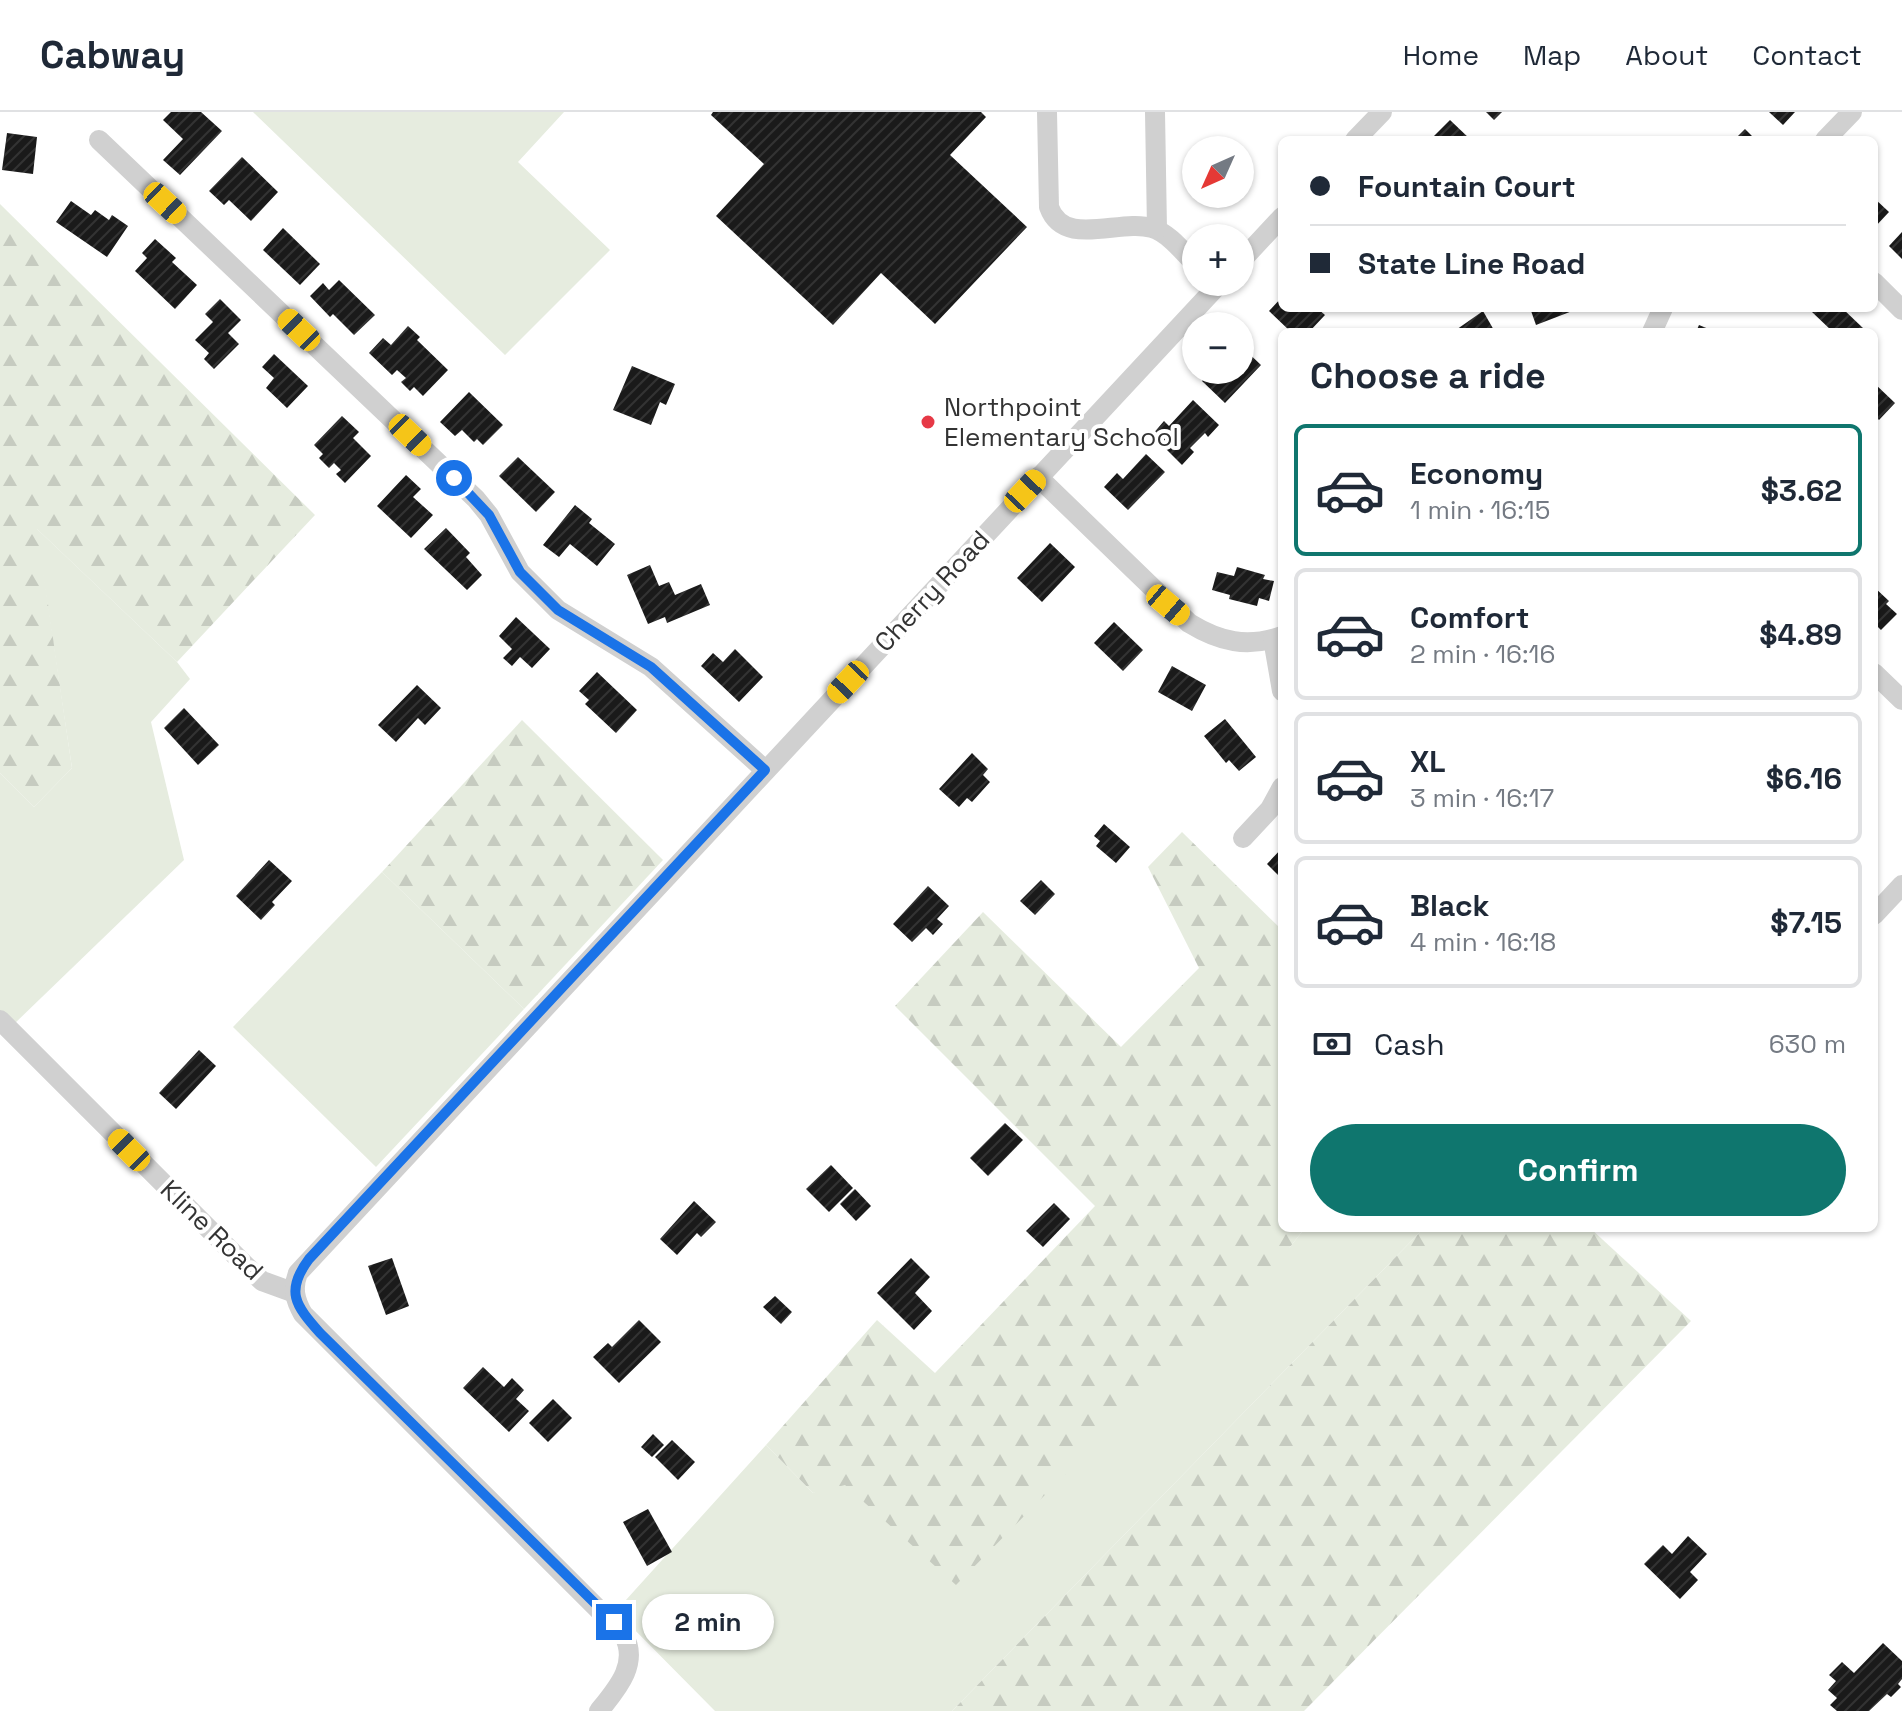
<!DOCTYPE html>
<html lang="en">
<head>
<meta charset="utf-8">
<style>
  :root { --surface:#fff; --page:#f6f6f7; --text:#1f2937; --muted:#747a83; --line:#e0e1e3; --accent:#0f766e }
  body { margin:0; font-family:"Space Grotesk",sans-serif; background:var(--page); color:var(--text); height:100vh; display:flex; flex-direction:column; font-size:30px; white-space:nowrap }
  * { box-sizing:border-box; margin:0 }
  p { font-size:26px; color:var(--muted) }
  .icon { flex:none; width:44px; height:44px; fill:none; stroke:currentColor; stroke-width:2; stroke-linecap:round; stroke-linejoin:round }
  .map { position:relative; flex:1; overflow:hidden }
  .details { position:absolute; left:1278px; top:216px; width:600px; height:904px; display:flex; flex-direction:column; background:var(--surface); border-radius:12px; box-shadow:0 2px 6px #0004 }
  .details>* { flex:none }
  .guide { position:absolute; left:1278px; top:24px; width:600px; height:176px; border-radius:12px; box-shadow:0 2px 6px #0004; display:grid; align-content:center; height:176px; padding:0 32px; background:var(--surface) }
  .needle { width:52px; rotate:225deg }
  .controls { position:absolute; left:1182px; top:24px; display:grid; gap:16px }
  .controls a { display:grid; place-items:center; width:72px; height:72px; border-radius:50%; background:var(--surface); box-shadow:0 2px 6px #0004; font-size:40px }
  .end { position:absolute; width:36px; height:36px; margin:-18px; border:10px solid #1a73e8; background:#fff; box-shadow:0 0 0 4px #fff }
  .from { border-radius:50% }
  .bubble { position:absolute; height:56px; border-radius:28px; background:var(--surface); box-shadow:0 2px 6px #0004; font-size:26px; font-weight:700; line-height:56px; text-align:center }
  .car { position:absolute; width:24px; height:48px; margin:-24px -12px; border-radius:10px; box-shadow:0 0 6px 2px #0007; background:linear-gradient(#f5c518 24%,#345 0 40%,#f5c518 0 76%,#345 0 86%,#f5c518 0) }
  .guide b { display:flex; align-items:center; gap:28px; height:76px; font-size:30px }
  .guide b+b { border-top:2px solid var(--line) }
  .guide i { width:20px; height:20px; background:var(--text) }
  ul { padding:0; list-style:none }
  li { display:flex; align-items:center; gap:24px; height:132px; margin:0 16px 12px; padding:0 16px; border:4px solid var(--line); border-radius:12px }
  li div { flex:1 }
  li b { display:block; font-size:30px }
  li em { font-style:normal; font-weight:700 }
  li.on { border-color:var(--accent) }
  li>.icon { width:72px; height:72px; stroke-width:1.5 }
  h2 { padding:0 32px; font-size:36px; line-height:96px }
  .pay { display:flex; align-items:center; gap:20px; height:88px; padding:0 32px; font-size:30px }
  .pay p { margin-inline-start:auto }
  .primary-button { display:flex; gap:16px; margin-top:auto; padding:16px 32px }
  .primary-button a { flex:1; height:92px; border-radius:48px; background:var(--accent); color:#fff; font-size:32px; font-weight:700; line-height:92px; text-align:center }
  header { display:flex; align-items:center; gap:48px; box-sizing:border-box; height:112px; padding:0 40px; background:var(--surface); border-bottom:2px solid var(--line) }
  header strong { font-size:38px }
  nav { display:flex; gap:44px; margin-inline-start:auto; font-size:28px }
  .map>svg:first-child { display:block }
</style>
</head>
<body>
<header>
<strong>Cabway</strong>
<nav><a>Home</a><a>Map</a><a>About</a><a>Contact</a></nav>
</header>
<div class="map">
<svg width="1902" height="1599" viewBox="0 0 1902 1599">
  <defs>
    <pattern id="forest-firs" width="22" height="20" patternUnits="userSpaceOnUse" patternTransform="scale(2)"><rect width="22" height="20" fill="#e6ecdf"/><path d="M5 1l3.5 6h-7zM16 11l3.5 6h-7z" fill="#c6cbc0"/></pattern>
    <pattern id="building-hatch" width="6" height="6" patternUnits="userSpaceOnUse" patternTransform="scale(2)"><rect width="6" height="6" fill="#1a1a1a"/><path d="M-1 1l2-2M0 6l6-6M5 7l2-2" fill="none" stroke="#333"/></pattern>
  </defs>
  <rect width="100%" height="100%" fill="#fff"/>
  <!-- grass -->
  <g fill="#e6ecdf">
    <polygon points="253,0 564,0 518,50 610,138 505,243"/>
    <polygon points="36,416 177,550 190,567 151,610 184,748 13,913 0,901 0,661 34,695 72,656"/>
    <polygon points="382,760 524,897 376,1055 233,915"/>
    <polygon points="1305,1116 1424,1116 952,1599 715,1599 616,1499 766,1333 813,1381 1290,1135"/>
  </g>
  <!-- forest -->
  <g fill="url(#forest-firs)">
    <polygon points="0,92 315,403 177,550 37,417 72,656 34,695 0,661"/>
    <polygon points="522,608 663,748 524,897 382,760"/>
    <polygon points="1182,720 1282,818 1282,1116 1305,1116 1290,1135 956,1473 845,1373 813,1381 766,1333 877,1208 935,1261 1095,1094 895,894 983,800 1121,935 1199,856 1148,755"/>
    <polygon points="1424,1116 1590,1116 1691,1209 1304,1599 952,1599"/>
  </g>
  <!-- building -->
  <g fill="url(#building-hatch)">
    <polygon points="171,0 201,0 222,19 180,63 163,48 183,27 163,8"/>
    <polygon points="713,0 981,0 986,5 950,43 1027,115 935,212 881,161 833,213 716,104 764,52 711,3"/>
    <polygon points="1486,0 1502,0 1494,8"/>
    <polygon points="1769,0 1795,0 1783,13"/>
    <polygon points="1450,8 1471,28 1430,28"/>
    <polygon points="1745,17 1756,28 1734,28"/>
    <polygon points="7,21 37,25 33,62 2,58"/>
    <polygon points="242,45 278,80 251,109 229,88 224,93 209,79"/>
    <polygon points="1874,86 1889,100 1874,116"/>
    <polygon points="71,89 91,103 95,98 109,108 112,103 128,114 107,145 56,110"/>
    <polygon points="283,116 320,152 300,173 263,138"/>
    <polygon points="1902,120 1902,147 1889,134"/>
    <polygon points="155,127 176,146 172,150 197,173 175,197 135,159 147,146 142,141"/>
    <polygon points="339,168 375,203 354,223 333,202 330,205 310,184 323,171 329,178"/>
    <polygon points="1282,185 1282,196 1296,198 1298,196 1317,196 1325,203 1309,220 1291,220 1269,199"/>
    <polygon points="220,187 241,208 228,221 239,232 214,257 204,247 209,241 195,228 213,210 205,202"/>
    <polygon points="1530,196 1580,196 1536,213"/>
    <polygon points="1816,196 1842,196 1864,217 1861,220 1833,220 1812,200"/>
    <polygon points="1483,199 1495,220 1453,220"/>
    <polygon points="1699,213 1716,220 1696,220"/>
    <polygon points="408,214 420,225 417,228 448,258 423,284 414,275 410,279 401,270 406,266 397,258 392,263 369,241 383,226 391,233"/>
    <polygon points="1240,233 1261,253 1225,291 1202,269 1212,258 1240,258"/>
    <polygon points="274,242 308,274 287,296 266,276 274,266 262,255"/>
    <polygon points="632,254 675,272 666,293 660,290 651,313 613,298"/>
    <polygon points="1874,271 1895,291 1879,308 1874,303"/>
    <polygon points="469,280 503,313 483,333 477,327 474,330 462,318 455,324 440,310"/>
    <polygon points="1193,288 1219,313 1208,325 1205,321 1190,336 1194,340 1182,353 1152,323 1164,309 1169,314"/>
    <polygon points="342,304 359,320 353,326 371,344 345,371 336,362 341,358 334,351 329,356 319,346 323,342 314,333"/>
    <polygon points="1146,342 1165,360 1128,398 1104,375 1117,361 1123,367"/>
    <polygon points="518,345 555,380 536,400 499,364"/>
    <polygon points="406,363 421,377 413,385 433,403 411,426 377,394"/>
    <polygon points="575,393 592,407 589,411 615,432 597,454 570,432 559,445 543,433"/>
    <polygon points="446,416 470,441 466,445 482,463 467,478 424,437"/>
    <polygon points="1050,431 1075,455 1042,490 1017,466"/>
    <polygon points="650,453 659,474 669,470 675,483 701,472 710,493 667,511 665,505 648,512 627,463"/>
    <polygon points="1237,455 1265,463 1263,467 1274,469 1269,489 1259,486 1257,494 1229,487 1230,483 1212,478 1217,460 1234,464"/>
    <polygon points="1874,475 1889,489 1886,492 1897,502 1881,518 1874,511"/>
    <polygon points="516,505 550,537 532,556 520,545 512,554 503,546 512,537 499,524"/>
    <polygon points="1114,510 1143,538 1123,559 1094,531"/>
    <polygon points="735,537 763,565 739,590 701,554 713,541 723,550"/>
    <polygon points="1172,554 1206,573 1192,599 1158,580"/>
    <polygon points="597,560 637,598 616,621 585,592 589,588 579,579"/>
    <polygon points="417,573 441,596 425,613 418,606 396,630 378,613"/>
    <polygon points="184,596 219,633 198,653 164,616"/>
    <polygon points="1225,607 1256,645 1239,659 1229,648 1226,651 1204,624"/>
    <polygon points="972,641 988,657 983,663 990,670 972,690 967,686 959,695 939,677"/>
    <polygon points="1104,712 1130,735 1116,751 1096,734 1100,729 1094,724"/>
    <polygon points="1282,736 1282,767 1267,752"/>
    <polygon points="269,748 292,769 272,790 275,793 261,808 236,784"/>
    <polygon points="1041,768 1055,782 1035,803 1020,789"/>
    <polygon points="928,774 949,794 937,807 943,812 933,823 926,816 912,830 893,812"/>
    <polygon points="199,938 216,954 176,997 159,981"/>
    <polygon points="1005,1011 1023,1028 988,1064 970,1046"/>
    <polygon points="831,1053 853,1076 829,1100 806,1077"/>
    <polygon points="855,1077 871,1094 856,1109 840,1092"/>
    <polygon points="694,1089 716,1110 701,1125 697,1121 677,1143 660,1127"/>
    <polygon points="1054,1091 1070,1107 1043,1135 1026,1119"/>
    <polygon points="392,1146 409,1194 386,1203 368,1154"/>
    <polygon points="911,1146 930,1165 915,1181 932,1199 914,1218 877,1181"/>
    <polygon points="775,1184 792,1200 781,1212 763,1195"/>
    <polygon points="639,1208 661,1230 619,1271 593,1245 608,1231 612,1235"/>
    <polygon points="483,1255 504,1275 512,1266 524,1278 516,1287 529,1299 509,1320 463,1276"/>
    <polygon points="553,1287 572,1306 548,1330 529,1311"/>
    <polygon points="653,1322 664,1333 652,1345 641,1335"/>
    <polygon points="672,1328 695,1350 678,1368 655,1345"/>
    <polygon points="648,1397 672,1440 647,1454 623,1410"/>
    <polygon points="1688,1424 1707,1442 1690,1460 1698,1468 1680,1487 1644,1452 1663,1433 1672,1442"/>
    <polygon points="1883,1531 1902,1549 1902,1567 1898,1572 1901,1575 1891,1585 1887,1582 1869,1599 1837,1599 1830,1593 1837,1586 1828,1578 1836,1569 1829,1563 1842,1550 1854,1561"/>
  </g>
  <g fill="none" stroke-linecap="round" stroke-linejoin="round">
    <!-- street -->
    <g stroke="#d0d0d0" stroke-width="20">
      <path d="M1047 0 1049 95C1064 137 1120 106 1152 116 1169 121 1184 141 1196 153"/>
      <polyline points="1155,0 1157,117"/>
      <polyline points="99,28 476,387 489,403 520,460 558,498 651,555 765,658"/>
      <polyline points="1355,28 1382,0"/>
      <polyline points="1825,28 1852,0"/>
      <polyline points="1240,150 1282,105"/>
      <polyline points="1874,170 1902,198"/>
      <polyline points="1652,220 1663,196"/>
      <path d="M1038 365 1189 511C1220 530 1247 536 1282 524"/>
      <polyline points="1273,527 1282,579"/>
      <polyline points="1874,561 1902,588"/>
      <polyline points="1243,726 1270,697 1282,675"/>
      <polyline points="1874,803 1902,773"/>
      <polyline points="0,908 247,1155 262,1169 295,1181"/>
      <path d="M599 1599C617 1577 640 1551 623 1522L303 1202C295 1188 292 1176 298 1161L1221 170"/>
    </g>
  </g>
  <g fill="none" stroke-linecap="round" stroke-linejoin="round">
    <!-- route -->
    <path stroke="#1a73e8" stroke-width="10" d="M454 366 489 403 520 460 558 498 651 555 765 658 309 1147C285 1179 295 1193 320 1221L614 1510"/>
  </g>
  <!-- markers -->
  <circle fill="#e63946" stroke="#fff" stroke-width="3" cx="928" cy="310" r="8"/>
  <g text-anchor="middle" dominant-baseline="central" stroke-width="8" stroke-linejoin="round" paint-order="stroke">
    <!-- poi labels -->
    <g font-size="26" fill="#333" stroke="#fff" text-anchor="start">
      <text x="944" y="295">Northpoint<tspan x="944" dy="30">Elementary School</tspan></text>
    </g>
    <!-- street labels -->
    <g font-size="26" fill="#333" stroke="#fff">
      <text transform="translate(932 479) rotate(-47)">Cherry Road</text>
      <text transform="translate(212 1118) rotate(44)">Kline Road</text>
    </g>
  </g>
</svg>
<div class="controls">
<a><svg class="needle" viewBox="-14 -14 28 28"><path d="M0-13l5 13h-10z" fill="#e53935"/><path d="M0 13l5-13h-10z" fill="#747a83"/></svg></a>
<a>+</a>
<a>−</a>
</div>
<i class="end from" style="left:454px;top:366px"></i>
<i class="end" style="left:614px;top:1510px"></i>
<div class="bubble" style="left:642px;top:1482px;width:132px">2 min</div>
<i class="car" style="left:165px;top:91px;rotate:133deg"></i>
<i class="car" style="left:299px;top:218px;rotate:314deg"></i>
<i class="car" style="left:410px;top:323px;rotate:134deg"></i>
<i class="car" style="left:1025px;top:379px;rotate:43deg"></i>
<i class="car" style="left:1168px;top:493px;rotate:130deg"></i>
<i class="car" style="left:848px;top:570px;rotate:223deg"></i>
<i class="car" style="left:129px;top:1038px;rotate:315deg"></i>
<div class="guide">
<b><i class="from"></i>Fountain Court</b>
<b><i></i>State Line Road</b>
</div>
<section class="details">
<h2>Choose a ride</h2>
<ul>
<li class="on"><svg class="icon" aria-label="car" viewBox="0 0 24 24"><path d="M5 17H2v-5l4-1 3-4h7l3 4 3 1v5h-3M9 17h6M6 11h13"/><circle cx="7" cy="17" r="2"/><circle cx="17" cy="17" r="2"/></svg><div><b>Economy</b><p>1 min · 16:15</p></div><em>$3.62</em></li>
<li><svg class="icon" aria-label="car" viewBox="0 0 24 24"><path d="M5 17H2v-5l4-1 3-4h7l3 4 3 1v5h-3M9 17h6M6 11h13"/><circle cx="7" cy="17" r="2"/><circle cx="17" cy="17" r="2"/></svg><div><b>Comfort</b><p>2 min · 16:16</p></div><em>$4.89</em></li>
<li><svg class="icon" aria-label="car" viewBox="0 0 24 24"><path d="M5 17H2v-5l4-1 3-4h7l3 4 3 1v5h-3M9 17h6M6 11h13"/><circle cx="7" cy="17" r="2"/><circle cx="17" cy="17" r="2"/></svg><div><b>XL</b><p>3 min · 16:17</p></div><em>$6.16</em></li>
<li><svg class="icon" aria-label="car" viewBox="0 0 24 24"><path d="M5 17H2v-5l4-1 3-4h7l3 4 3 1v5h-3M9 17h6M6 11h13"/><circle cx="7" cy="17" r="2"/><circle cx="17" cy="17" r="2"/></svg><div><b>Black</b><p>4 min · 16:18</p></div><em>$7.15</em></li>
</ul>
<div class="pay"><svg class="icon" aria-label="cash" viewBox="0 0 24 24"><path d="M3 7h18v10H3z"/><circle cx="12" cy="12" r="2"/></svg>Cash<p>630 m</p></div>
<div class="primary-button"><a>Confirm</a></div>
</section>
</div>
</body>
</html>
